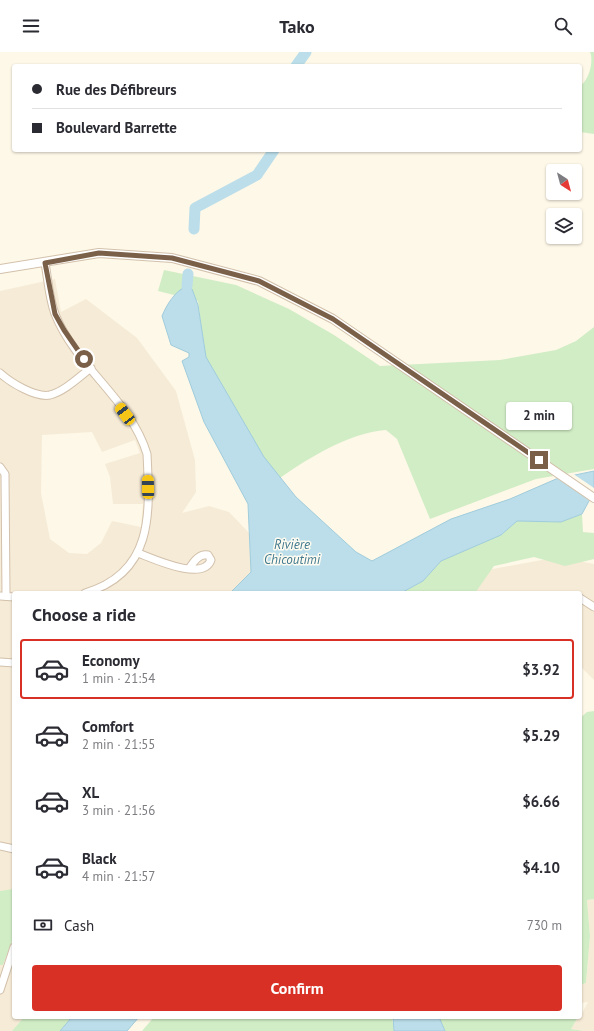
<!DOCTYPE html>
<html lang="en">
<head>
<meta charset="utf-8">
<style>
  :root { --surface:#fff; --page:#f7f7f7; --text:#2b2b33; --muted:#7c7c81; --line:#e1e1e2; --accent:#d93025 }
  body { margin:0; font-family:"PT Sans",sans-serif; background:var(--page); color:var(--text); height:100vh; display:flex; flex-direction:column; font-size:15px; white-space:nowrap }
  * { box-sizing:border-box; margin:0 }
  p { font-size:13px; color:var(--muted) }
  .icon { flex:none; width:22px; height:22px; fill:none; stroke:currentColor; stroke-width:2; stroke-linecap:round; stroke-linejoin:round }
  .map { position:relative; flex:1; overflow:hidden }
  .drawer { position:absolute; left:12px; top:539px; width:570px; height:428px; display:flex; flex-direction:column; background:var(--surface); border-radius:4px; box-shadow:0 1px 3px #0004 }
  .drawer>* { flex:none }
  .banner { position:absolute; left:12px; top:12px; width:570px; height:88px; border-radius:4px; box-shadow:0 1px 3px #0004; display:grid; align-content:center; height:88px; padding:0 20px; background:var(--surface) }
  .needle { width:26px; rotate:144deg }
  .controls { position:absolute; left:546px; top:112px; display:grid; gap:8px }
  .controls a { display:grid; place-items:center; width:36px; height:36px; border-radius:4px; background:var(--surface); box-shadow:0 1px 3px #0004; font-size:20px }
  .end { position:absolute; width:18px; height:18px; margin:-9px; border:5px solid #7b6049; background:#fff; box-shadow:0 0 0 2px #fff }
  .from { border-radius:50% }
  .bubble { position:absolute; height:28px; border-radius:4px; background:var(--surface); box-shadow:0 1px 3px #0004; font-size:13px; font-weight:800; line-height:28px; text-align:center }
  .car { position:absolute; width:12px; height:24px; margin:-12px -6px; border-radius:5px; box-shadow:0 0 3px 1px #0007; background:linear-gradient(#f5c518 24%,#345 0 40%,#f5c518 0 76%,#345 0 86%,#f5c518 0) }
  .banner b { display:flex; align-items:center; gap:14px; height:38px; font-size:15px }
  .banner b+b { border-top:1px solid var(--line) }
  .banner i { width:10px; height:10px; background:var(--text) }
  ul { padding:0; list-style:none }
  li { display:flex; align-items:center; gap:12px; height:60px; margin:0 8px 6px; padding:0 12px; border:2px solid transparent; border-radius:4px }
  li div { flex:1 }
  li b { display:block; font-size:15px }
  li em { font-style:normal; font-weight:800 }
  li.current { border-color:var(--accent) }
  li>.icon { width:36px; height:36px; stroke-width:1.5 }
  h2 { padding:0 20px; font-size:18px; line-height:48px }
  .pay { display:flex; align-items:center; gap:10px; height:44px; padding:0 20px; font-size:15px }
  .pay p { margin-inline-start:auto }
  .action { display:flex; gap:8px; margin-top:auto; padding:8px 20px }
  .action a { flex:1; height:46px; border-radius:4px; background:var(--accent); color:#fff; font-size:16px; font-weight:800; line-height:46px; text-align:center }
  header { display:flex; justify-content:space-between; align-items:center; height:52px; padding:0 20px; background:var(--surface); font-size:18px; font-weight:800 }
  .map>svg:first-child { display:block }
</style>
</head>
<body>
<header><svg class="icon" aria-label="menu" viewBox="0 0 24 24"><path d="M4 6h16M4 12h16M4 18h16"/></svg>Tako<svg class="icon" aria-label="search" viewBox="0 0 24 24"><circle cx="10" cy="10" r="6"/><path d="M15 15l6 6"/></svg></header>
<div class="map">
<svg width="594" height="979" viewBox="0 0 594 979">
  <rect width="100%" height="100%" fill="#fef8e8"/>
  <!-- residential -->
  <g fill="#f6ebd6" fill-rule="evenodd">
    <path d="M55 227 61 260 86 247 137 286 176 339 195 408 196 440 182 461 209 454 229 460 249 481 251 520 230 541H14V838L0 839V239ZM92 380 102 400 135 388 140 401 105 412 110 425 113 452H143L141 475 112 469 101 491 87 502 69 501 50 487 41 441 42 383Z"/>
    <polygon points="558,505 594,512 594,628 580,614 580,541 455,541 471,521"/>
    <polygon points="594,847 594,979 584,979 571,977 578,965 580,965 588,950 580,951 580,933 586,931 590,884 587,848"/>
    <polygon points="0,913 14,913 14,965 24,965 12,979 0,979"/>
  </g>
  <!-- green -->
  <g fill="#d1edc5">
    <path d="M590 0H594V82L580 80V34C589 28 594 10 590 0Z"/>
    <path d="M164 218 236 233 289 257 334 283 380 314 500 308 556 298 576 289 594 275V417L536 427 430 467 397 387 386 378C349 381 310 405 280 426L261 402 205 304 198 249 158 239Z"/>
    <polygon points="582,462 583,480 594,481 594,507 565,514 534,505 494,514 475,541 401,541 423,529 441,509 501,483 517,469 561,470"/>
    <polygon points="594,659 594,847 587,848 590,884 586,931 580,933 580,666 587,660"/>
    <polygon points="13,837 14,884 3,913 0,913 0,839"/>
    <polygon points="24,965 72,965 60,979 12,979"/>
    <polygon points="154,965 392,965 394,979 142,979"/>
    <polygon points="439,965 578,965 571,977 584,979 445,979"/>
  </g>
  <!-- water -->
  <g fill="#bbdeea" stroke="#a0ccdc">
    <path d="M187 234 192 237 198 253 206 305 264 405 296 445 356 500 372 509 451 467 510 447 556 427 594 419V444L589 449 582 462 561 470 517 469 501 483 441 509 423 529 401 541H230L251 520 248 452 204 370 182 309 189 305V301L171 293 162 264C167 252 175 239 187 234Z"/>
    <polygon points="72,965 139,965 127,979 60,979"/>
    <polygon points="393,965 439,965 445,979 394,979"/>
  </g>
  <!-- pier -->
  <polygon fill="#fef8e8" points="572,421 594,436 594,447 592,449 556,425"/>
  <g fill="none" stroke-linecap="round" stroke-linejoin="round">
    <!-- river -->
    <g stroke="#bbdeea" stroke-width="11">
      <polyline points="296,14 306,0"/>
      <polyline points="194,177 195,156 257,123 274,98"/>
      <polyline points="187,234 188,222"/>
    </g>
    <!-- minor casing -->
    <g stroke="#d2c1ac" stroke-width="9">
      <g id="minor">
        <path d="M45 211C48 227 49 246 55 262 76 315 131 348 147 402 150 461 154 521 85 541"/>
        <path d="M0 321C10 330 35 346 50 343 65 339 79 325 91 316"/>
        <polyline points="0,415 5,422 6,544"/>
        <path d="M138 501C154 507 203 530 211 508L208 503C199 501 193 510 189 517"/>
        <polyline points="0,544 14,545"/>
        <polyline points="580,546 594,555"/>
        <polyline points="0,610 14,611"/>
        <polyline points="0,794 14,797"/>
        <polyline points="0,938 14,895"/>
      </g>
    </g>
    <!-- tertiary casing -->
    <g stroke="#d2c1ac" stroke-width="10">
      <polyline id="tertiary" points="0,217 99,201 172,206 259,229 333,267 594,446"/>
    </g>
    <!-- minor -->
    <use href="#minor" stroke="#fff" stroke-width="7"/>
    <!-- tertiary -->
    <use href="#tertiary" stroke="#fff" stroke-width="8"/>
  </g>
  <g fill="none" stroke-linecap="round" stroke-linejoin="round">
    <!-- route -->
    <polyline stroke="#7b6049" stroke-width="5" points="84,307 64,278 55,262 45,211 99,201 172,206 259,229 333,267 539,408"/>
  </g>
  <g text-anchor="middle" dominant-baseline="central" stroke-width="3" stroke-linejoin="round" paint-order="stroke">
    <!-- water labels -->
    <g font-size="13" font-style="italic" fill="#417a90" stroke="#fffbf0">
      <text x="292" y="492">Rivière<tspan x="292" dy="15">Chicoutimi</tspan></text>
    </g>
  </g>
</svg>
<div class="controls">
<a><svg class="needle" viewBox="-14 -14 28 28"><path d="M0-13l5 13h-10z" fill="#e53935"/><path d="M0 13l5-13h-10z" fill="#7c7c81"/></svg></a>
<a><svg class="icon" aria-label="layers" viewBox="0 0 24 24"><path d="M12 4l9 5-9 5-9-5zM3 14l9 5 9-5"/></svg></a>
</div>
<i class="end from" style="left:84px;top:307px"></i>
<i class="end" style="left:539px;top:408px"></i>
<div class="bubble" style="left:506px;top:350px;width:66px">2 min</div>
<i class="car" style="left:125px;top:362px;rotate:323deg"></i>
<i class="car" style="left:148px;top:435px;rotate:359deg"></i>
<div class="banner">
<b><i class="from"></i>Rue des Défibreurs</b>
<b><i></i>Boulevard Barrette</b>
</div>
<section class="drawer">
<h2>Choose a ride</h2>
<ul>
<li class="current"><svg class="icon" aria-label="car" viewBox="0 0 24 24"><path d="M5 17H2v-5l4-1 3-4h7l3 4 3 1v5h-3M9 17h6M6 11h13"/><circle cx="7" cy="17" r="2"/><circle cx="17" cy="17" r="2"/></svg><div><b>Economy</b><p>1 min · 21:54</p></div><em>$3.92</em></li>
<li><svg class="icon" aria-label="car" viewBox="0 0 24 24"><path d="M5 17H2v-5l4-1 3-4h7l3 4 3 1v5h-3M9 17h6M6 11h13"/><circle cx="7" cy="17" r="2"/><circle cx="17" cy="17" r="2"/></svg><div><b>Comfort</b><p>2 min · 21:55</p></div><em>$5.29</em></li>
<li><svg class="icon" aria-label="car" viewBox="0 0 24 24"><path d="M5 17H2v-5l4-1 3-4h7l3 4 3 1v5h-3M9 17h6M6 11h13"/><circle cx="7" cy="17" r="2"/><circle cx="17" cy="17" r="2"/></svg><div><b>XL</b><p>3 min · 21:56</p></div><em>$6.66</em></li>
<li><svg class="icon" aria-label="car" viewBox="0 0 24 24"><path d="M5 17H2v-5l4-1 3-4h7l3 4 3 1v5h-3M9 17h6M6 11h13"/><circle cx="7" cy="17" r="2"/><circle cx="17" cy="17" r="2"/></svg><div><b>Black</b><p>4 min · 21:57</p></div><em>$4.10</em></li>
</ul>
<div class="pay"><svg class="icon" aria-label="cash" viewBox="0 0 24 24"><path d="M3 7h18v10H3z"/><circle cx="12" cy="12" r="2"/></svg>Cash<p>730 m</p></div>
<div class="action"><a>Confirm</a></div>
</section>
</div>
</body>
</html>
